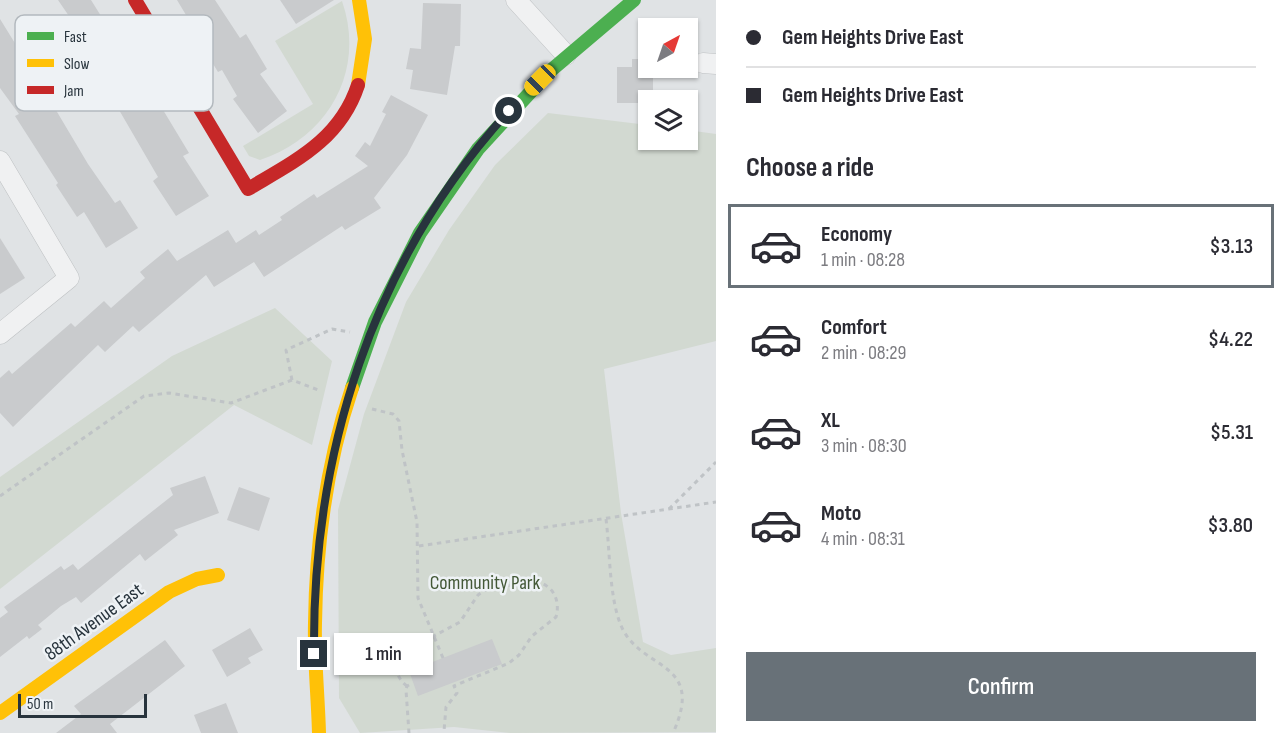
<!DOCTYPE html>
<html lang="en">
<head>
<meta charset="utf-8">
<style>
  :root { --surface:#fff; --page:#f2f2f3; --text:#2b2b33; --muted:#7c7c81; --line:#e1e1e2; --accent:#687178 }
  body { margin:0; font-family:"Sofia Sans Condensed",sans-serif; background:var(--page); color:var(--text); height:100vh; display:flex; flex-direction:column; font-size:22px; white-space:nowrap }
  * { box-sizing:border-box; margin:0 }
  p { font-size:20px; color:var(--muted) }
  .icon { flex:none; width:33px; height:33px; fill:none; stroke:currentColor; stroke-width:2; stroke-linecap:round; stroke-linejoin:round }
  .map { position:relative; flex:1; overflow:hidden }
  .panel { display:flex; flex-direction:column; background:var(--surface); width:570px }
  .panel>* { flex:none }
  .top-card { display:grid; align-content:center; height:132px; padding:0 30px; background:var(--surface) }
  .needle { width:39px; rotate:40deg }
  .fabs { position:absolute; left:638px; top:18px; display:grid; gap:12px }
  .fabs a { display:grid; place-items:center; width:60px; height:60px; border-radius:0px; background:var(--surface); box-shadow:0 2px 4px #0004; font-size:30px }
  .scale { position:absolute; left:18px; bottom:15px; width:129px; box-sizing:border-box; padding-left:6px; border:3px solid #28343d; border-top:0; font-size:16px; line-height:21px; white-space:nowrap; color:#28343d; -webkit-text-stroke:4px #eef2f5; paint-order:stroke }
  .end { position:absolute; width:27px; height:27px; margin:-14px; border:8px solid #28343d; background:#fff; box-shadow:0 0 0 3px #fff }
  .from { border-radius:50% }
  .bubble { position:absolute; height:42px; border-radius:0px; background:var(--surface); box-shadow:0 2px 4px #0004; font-size:20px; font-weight:600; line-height:42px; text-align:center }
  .car { position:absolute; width:18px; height:36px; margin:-18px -9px; border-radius:8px; box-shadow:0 0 4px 2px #0007; background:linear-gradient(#f5c518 24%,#345 0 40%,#f5c518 0 76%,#345 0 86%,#f5c518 0) }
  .top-card b { display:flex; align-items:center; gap:21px; height:57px; font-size:22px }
  .top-card b+b { border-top:2px solid var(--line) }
  .top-card i { width:15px; height:15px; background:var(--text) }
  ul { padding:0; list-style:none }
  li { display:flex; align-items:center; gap:18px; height:84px; margin:0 12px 9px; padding:0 18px; border:3px solid transparent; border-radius:0px }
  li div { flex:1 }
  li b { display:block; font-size:22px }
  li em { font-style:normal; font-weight:600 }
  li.active { border-color:var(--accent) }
  li>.icon { width:54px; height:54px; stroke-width:1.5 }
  h2 { padding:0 30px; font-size:27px; line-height:72px }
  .button { display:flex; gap:12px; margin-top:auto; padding:12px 30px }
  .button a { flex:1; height:69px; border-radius:0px; background:var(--accent); color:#fff; font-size:24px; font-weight:600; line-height:69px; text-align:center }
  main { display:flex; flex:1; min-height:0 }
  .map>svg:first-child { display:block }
</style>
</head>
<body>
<main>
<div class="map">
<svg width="716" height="733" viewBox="0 0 716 733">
  <rect width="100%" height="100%" fill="#e0e3e5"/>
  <!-- green -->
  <g fill="#d2d9d1">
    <path d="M342 1C366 70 329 137 260 160L249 156 243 146 313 104 275 41Z"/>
    <polygon points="548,113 648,125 648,140 687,140 687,130 716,134 716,341 604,369 621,513 643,642 671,655 716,648 716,732 510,733 454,727 360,733 339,698 338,510 364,414 406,302 449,230 495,165"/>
    <polygon points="275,308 332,361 312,445 234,405 0,589 0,477 172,356"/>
  </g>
  <!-- building -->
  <g fill="#c9cbcd">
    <polygon points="58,0 91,0 106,24 110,22 189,153 183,156 209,196 176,216 153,181 158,177 115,103 118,101 90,56 83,60 61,25 71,19"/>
    <polygon points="177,0 215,0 240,38 246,34 267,69 260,74 287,111 258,133 233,99 237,96 222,70 218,72 184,16 186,15"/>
    <polygon points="280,0 334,0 296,24"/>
    <polygon points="423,3 461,4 460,46 455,46 447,95 410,89 413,70 406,69 410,48 421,49"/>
    <polygon points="0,19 26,61 47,88 44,90 88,164 115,203 120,200 138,228 106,248 84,212 77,217 56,185 58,183 15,116 19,114 0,88"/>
    <polygon points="632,59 648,59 648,68 653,68 653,100 648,100 648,103 617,103 617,67 632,67"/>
    <polygon points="391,95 428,115 407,155 374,198 381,208 345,230 342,226 264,277 254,262 214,287 206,275 139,332 133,326 105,352 98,345 13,427 0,413 0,378 9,370 12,374 71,323 75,327 104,301 111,308 145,278 140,272 168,249 177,261 228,230 236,243 256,230 259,235 282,220 280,217 314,194 317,198 368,166 355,156 365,142 370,146 386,114 382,112"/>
    <polygon points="0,238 25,278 0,294"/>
    <polygon points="205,476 219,513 174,530 178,535 145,561 140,554 81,603 76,597 61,606 38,625 42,629 29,639 27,636 0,657 0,618 8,612 4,607 61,566 64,570 73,564 78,570 173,495 170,488"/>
    <polygon points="239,487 270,498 259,531 227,520"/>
    <polygon points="250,628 263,650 248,658 251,663 227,677 212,650"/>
    <polygon points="492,639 502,664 418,696 409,671"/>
    <polygon points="165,640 185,666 110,724 117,733 56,733 81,714 74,706"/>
    <polygon points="226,703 238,733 201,733 194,715"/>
  </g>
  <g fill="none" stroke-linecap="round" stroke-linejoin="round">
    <!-- street casing -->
    <g stroke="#bec1c3" stroke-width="21">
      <g id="street">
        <polyline points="516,0 566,55"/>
        <polyline points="703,63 716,64"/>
        <polyline points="0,161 69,278 0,334"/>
      </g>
    </g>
    <!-- path -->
    <g stroke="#bfc3c6" stroke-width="3" stroke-dasharray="4.5 4.5" stroke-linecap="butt">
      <polyline points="292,380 286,350 332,329 350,332"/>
      <polyline points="372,409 393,414 399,421 402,450 417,522 418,598 443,658"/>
      <polyline points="0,496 144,396 169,393 231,403 292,380 321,391"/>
      <polyline points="669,509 716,462"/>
      <path d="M606 519C610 550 609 594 620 623 638 672 707 658 673 733"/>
      <polyline points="419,546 716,502"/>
      <path d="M407 686C396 678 394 666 400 654L460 622 478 595 491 586 497 583 512 586 534 581C552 584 561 599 556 617L532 636 519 655 509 663 454 686 457 693 446 707 444 731"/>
      <polyline points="409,733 406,690 407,686 413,683"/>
    </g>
    <!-- street -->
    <use href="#street" stroke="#f0f1f2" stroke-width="20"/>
    <!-- fast -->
    <polyline stroke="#4caf50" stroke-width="14" points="352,388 375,322 420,233 478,149 549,72 634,0"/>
    <!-- slow -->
    <g stroke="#ffc107" stroke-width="14">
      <polyline points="358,85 365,39 359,0"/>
      <polyline points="0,713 169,592 197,579 218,575"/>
      <path d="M319 733C318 696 314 659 315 623 316 545 327 462 352 388"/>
    </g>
    <!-- jam -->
    <path stroke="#c62828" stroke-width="14" d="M135 0 248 189C295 161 340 140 358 85"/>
  </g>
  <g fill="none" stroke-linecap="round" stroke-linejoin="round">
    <!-- route -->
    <path stroke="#28343d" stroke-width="8" d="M314 654C312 453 372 261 509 111"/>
  </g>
  <g text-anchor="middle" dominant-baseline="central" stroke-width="5" stroke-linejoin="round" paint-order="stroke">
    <!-- park labels -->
    <g font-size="20" fill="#435836" stroke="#eef2f5">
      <text x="485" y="583">Community Park</text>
    </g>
    <!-- street labels -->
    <g font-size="20" fill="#28343d" stroke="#eef2f5">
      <text transform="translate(94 622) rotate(-36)">88th Avenue East</text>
    </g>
  </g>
  <!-- legend -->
  <rect x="15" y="15" width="198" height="96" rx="9" fill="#eef2f5" stroke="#b3b9be" stroke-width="1.5"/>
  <rect x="27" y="32" width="27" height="8" fill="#4caf50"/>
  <rect x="27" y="59" width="27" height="8" fill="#ffc107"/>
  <rect x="27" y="86" width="27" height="8" fill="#c62828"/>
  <g font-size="16" fill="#28343d">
    <text x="64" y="42">Fast</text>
    <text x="64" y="69">Slow</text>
    <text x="64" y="96">Jam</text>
  </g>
</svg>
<div class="fabs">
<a><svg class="needle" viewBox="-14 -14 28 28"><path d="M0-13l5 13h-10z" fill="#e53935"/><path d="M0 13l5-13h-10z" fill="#7c7c81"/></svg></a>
<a><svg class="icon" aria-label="layers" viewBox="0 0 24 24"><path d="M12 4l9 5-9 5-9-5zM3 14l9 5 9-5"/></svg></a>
</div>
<div class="scale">50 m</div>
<i class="end from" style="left:509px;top:111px"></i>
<i class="end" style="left:314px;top:654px"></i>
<div class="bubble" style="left:334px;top:633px;width:99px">1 min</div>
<i class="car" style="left:540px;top:80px;rotate:225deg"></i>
</div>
<section class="panel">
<div class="top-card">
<b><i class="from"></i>Gem Heights Drive East</b>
<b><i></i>Gem Heights Drive East</b>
</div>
<h2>Choose a ride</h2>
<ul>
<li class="active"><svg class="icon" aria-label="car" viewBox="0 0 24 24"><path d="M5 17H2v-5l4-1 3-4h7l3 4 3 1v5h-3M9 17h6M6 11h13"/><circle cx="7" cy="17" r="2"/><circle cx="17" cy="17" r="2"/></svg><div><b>Economy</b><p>1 min · 08:28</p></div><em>$3.13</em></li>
<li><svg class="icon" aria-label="car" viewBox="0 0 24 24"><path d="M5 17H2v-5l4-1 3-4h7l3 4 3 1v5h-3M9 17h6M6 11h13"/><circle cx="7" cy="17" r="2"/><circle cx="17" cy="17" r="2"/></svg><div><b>Comfort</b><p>2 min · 08:29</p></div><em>$4.22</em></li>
<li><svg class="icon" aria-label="car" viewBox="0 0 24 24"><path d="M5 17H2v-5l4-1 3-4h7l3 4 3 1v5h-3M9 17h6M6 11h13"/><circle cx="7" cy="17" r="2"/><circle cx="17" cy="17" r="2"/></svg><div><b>XL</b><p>3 min · 08:30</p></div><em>$5.31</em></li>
<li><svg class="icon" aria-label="car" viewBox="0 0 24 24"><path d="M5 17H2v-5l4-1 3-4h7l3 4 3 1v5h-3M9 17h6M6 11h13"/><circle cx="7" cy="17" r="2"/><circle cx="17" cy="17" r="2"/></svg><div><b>Moto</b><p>4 min · 08:31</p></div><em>$3.80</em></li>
</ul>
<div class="button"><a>Confirm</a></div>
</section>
</main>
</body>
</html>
